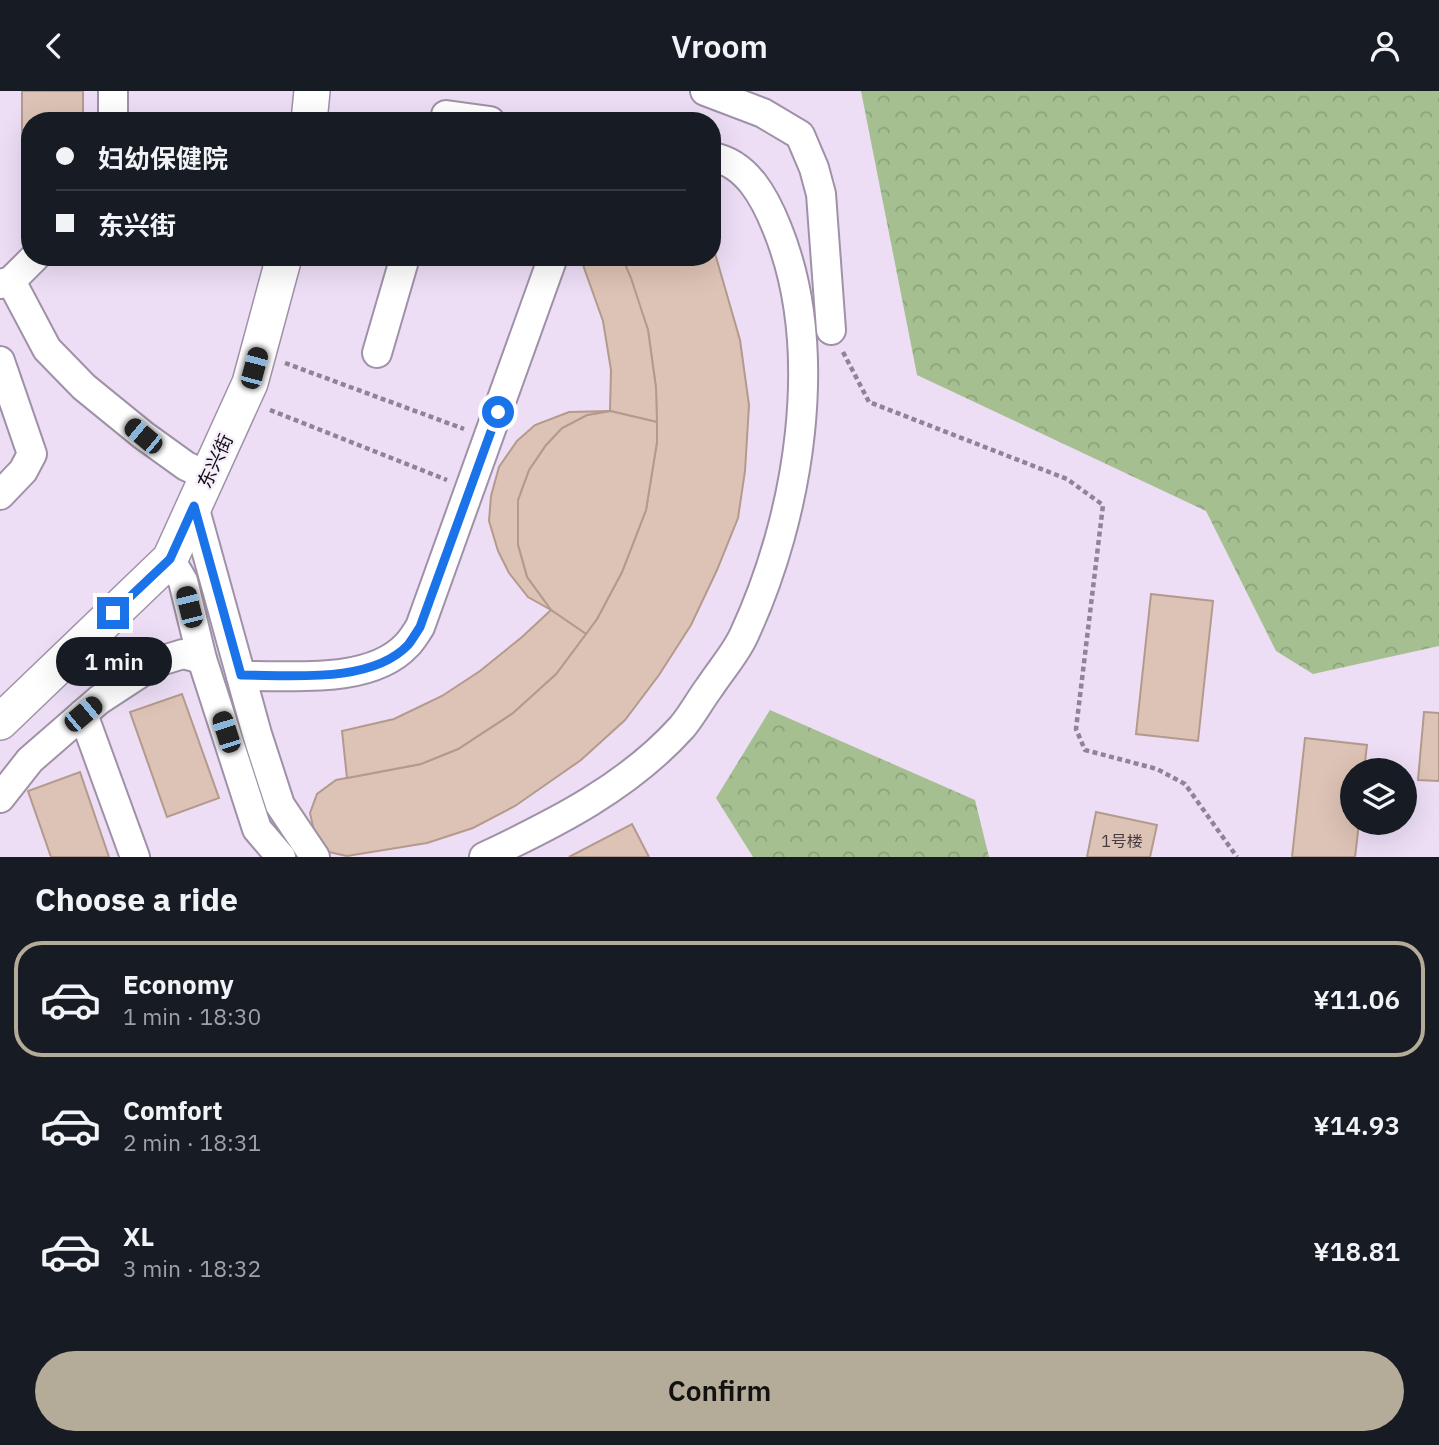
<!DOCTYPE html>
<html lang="en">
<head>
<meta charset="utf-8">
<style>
  :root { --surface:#171b24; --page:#242831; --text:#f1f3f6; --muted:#9ea1a6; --line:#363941; --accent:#b4ab98 }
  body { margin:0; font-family:"IBM Plex Sans","Noto Sans SC",sans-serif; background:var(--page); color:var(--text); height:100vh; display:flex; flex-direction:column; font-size:26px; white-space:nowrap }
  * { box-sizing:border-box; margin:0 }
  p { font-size:23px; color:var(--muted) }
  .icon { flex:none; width:38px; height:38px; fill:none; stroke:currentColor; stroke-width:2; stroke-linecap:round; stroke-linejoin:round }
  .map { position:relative; height:766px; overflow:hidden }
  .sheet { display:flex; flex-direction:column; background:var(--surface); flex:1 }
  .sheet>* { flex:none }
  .top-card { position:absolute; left:21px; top:21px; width:700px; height:154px; border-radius:28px; box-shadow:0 7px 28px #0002; display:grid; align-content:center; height:154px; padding:0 35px; background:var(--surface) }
  .tools { position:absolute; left:1340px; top:667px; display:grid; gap:14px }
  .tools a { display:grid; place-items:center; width:77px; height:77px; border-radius:50%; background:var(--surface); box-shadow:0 7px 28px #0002; font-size:35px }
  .end { position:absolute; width:32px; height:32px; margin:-16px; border:9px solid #1a73e8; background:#fff; box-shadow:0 0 0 4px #fff }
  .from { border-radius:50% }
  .bubble { position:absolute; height:49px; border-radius:24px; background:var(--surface); box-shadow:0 7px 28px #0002; font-size:23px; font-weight:600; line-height:49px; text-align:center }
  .car { position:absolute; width:21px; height:42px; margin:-21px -10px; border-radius:9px; box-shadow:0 0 5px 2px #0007; background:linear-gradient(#222 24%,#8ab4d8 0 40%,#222 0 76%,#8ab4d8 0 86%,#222 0) }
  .top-card b { display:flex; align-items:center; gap:24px; height:66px; font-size:26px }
  .top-card b+b { border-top:2px solid var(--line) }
  .top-card i { width:18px; height:18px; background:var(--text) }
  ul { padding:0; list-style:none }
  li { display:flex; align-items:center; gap:21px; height:116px; margin:0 14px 10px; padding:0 21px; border:4px solid transparent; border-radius:28px }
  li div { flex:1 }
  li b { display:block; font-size:26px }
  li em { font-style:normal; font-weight:600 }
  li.on { border-color:var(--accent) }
  li>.icon { width:63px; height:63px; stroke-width:1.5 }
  h2 { padding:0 35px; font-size:32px; line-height:84px }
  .cta { display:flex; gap:14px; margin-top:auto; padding:14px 35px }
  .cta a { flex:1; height:80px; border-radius:42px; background:var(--accent); color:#111; font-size:28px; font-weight:600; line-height:80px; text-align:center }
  header { display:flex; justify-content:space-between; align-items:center; height:91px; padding:0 35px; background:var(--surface); font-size:32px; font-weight:600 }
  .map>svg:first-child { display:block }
</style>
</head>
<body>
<header><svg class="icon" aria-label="back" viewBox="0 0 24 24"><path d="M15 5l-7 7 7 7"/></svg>Vroom<svg class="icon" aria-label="person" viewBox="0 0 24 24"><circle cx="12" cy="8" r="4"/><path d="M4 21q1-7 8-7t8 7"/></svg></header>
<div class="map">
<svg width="1439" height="766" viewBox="0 0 1439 766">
  <defs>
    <pattern id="forest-crowns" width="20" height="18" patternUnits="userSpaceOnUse" patternTransform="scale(1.75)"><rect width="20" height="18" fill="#a5bf90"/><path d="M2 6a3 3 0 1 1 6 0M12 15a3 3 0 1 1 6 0" fill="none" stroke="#8da37b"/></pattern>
  </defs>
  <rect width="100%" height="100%" fill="#eddef6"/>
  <!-- forest -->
  <g fill="url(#forest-crowns)">
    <polygon points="861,0 1439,0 1439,555 1313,583 1276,560 1206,420 917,284"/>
    <polygon points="770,619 975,709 989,766 753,766 716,707"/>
  </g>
  <!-- building -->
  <g fill="#ddc3b5" stroke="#b39a8d" stroke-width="2">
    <polygon points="22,0 83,0 83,30 30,30 30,66 22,66"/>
    <polygon points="712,152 740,249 749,314 745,380 738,427 717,479 691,534 659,584 625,629 581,669 515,715 473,737 427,752 347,765 329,761 315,744 310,722 317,703 336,689 421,673 458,658 513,622 556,583 597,528 622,481 646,419 657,351 656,297 648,239 622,166 712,166"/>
    <polygon points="595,166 622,166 631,187 648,239 656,297 657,331 610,320 611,279 603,230 583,174"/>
    <polygon points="610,320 657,331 657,351 646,419 622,481 597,528 586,543 551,519 527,486 518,454 518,409 529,379 546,354 562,337 587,324"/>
    <polygon points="610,320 587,324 562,337 546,354 529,379 518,409 518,454 527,486 551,519 528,506 509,482 498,460 489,430 491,405 499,376 517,350 535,334 569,321"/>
    <polygon points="1151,503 1213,510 1198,650 1136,643"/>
    <polygon points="551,519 586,543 556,583 513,622 458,658 421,673 347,687 342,640 394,628 442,605 480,580 522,546"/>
    <polygon points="182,603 219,707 167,726 130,621"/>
    <polygon points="1424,621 1439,622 1439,690 1418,689"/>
    <polygon points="1305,647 1367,654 1364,679 1353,679 1353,732 1359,732 1355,766 1292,766"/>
    <polygon points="80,681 109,766 51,766 28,700"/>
    <polygon points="1096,721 1157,734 1150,766 1087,766"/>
    <polygon points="632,733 649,766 569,766"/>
  </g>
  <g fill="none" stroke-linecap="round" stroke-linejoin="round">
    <!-- minor casing -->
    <g stroke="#9f92a8" stroke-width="32">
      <g id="minor">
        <polyline points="113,0 113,30"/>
        <polyline points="705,0 763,22 800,44 814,77 821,103 831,239"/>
        <polyline points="445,30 446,24 490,30"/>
        <polyline points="11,190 47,258 84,296 143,344 186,375 208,385"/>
        <polyline points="0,193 11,190 35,166"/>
        <polyline points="377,262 405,166"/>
        <polyline points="0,270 32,363 23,380 0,404"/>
        <polyline points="194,415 257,643 280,714 315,766"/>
        <polyline points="170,468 183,490 202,568 257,738 281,766"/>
        <path d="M241 585C290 584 370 594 407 554 412 549 416 542 420 536L553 166"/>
        <polyline points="83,623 135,766"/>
        <polyline points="0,707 30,669 99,609 157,571 183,563 202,568"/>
        <path d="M484 766C556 732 628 696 682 636 692 624 700 609 709 597 720 580 736 562 744 544 799 426 827 260 777 137 765 107 747 72 712 66"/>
      </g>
    </g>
    <!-- tertiary casing -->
    <g stroke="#9f92a8" stroke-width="38">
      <g id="tertiary">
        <polyline points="309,30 312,0"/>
        <polyline points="0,631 170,468 250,292 284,166"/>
      </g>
    </g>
    <!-- path -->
    <g stroke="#8e8495" stroke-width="4.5" stroke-dasharray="5 3.5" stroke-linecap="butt">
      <polyline points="843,261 869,311 1067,388 1103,414 1076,638 1085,659 1157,678 1185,693 1237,766"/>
      <polyline points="285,272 464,338"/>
      <polyline points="270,319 447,389"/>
    </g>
    <!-- minor -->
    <use href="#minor" stroke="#fff" stroke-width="28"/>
    <!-- tertiary -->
    <use href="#tertiary" stroke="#fff" stroke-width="35"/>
  </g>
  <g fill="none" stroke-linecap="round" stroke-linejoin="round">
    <!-- route -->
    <path stroke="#1a73e8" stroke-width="9" d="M113 522 170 468 194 415 241 584C290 584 371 593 408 554 412 549 416 542 420 536L498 321"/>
  </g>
  <g text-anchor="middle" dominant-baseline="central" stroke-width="5" stroke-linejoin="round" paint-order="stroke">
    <!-- number labels -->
    <g font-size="16" fill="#463b3e">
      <text x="1122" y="750">1号楼</text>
    </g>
    <!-- street labels -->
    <g font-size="19" fill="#130e16" stroke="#f7eefc">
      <text transform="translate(215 370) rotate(-65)">东兴街</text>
    </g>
  </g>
</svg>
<div class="tools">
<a><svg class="icon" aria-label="layers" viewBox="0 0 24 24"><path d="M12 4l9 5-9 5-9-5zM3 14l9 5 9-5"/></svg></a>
</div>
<i class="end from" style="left:498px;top:321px"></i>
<i class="end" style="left:113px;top:522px"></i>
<div class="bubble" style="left:56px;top:546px;width:116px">1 min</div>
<i class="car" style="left:254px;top:277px;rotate:15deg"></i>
<i class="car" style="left:143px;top:345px;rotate:310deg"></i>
<i class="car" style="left:189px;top:516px;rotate:346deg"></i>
<i class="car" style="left:83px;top:623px;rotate:50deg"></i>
<i class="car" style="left:226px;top:641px;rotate:342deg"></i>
<div class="top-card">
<b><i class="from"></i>妇幼保健院</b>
<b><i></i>东兴街</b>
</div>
</div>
<section class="sheet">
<h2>Choose a ride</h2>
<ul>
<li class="on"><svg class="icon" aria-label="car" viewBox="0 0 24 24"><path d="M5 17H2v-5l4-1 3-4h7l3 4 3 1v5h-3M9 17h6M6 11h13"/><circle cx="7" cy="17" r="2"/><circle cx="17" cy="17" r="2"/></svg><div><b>Economy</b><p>1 min · 18:30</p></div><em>¥11.06</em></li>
<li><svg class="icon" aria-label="car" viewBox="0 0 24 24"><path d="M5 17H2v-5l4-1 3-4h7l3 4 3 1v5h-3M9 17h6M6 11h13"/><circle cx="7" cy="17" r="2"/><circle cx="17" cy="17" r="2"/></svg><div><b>Comfort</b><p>2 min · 18:31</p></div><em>¥14.93</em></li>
<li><svg class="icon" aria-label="car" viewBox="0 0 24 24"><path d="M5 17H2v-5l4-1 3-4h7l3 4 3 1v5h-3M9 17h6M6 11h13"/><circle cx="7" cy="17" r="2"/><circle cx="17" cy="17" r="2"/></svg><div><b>XL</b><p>3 min · 18:32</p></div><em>¥18.81</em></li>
</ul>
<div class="cta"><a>Confirm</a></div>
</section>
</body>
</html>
